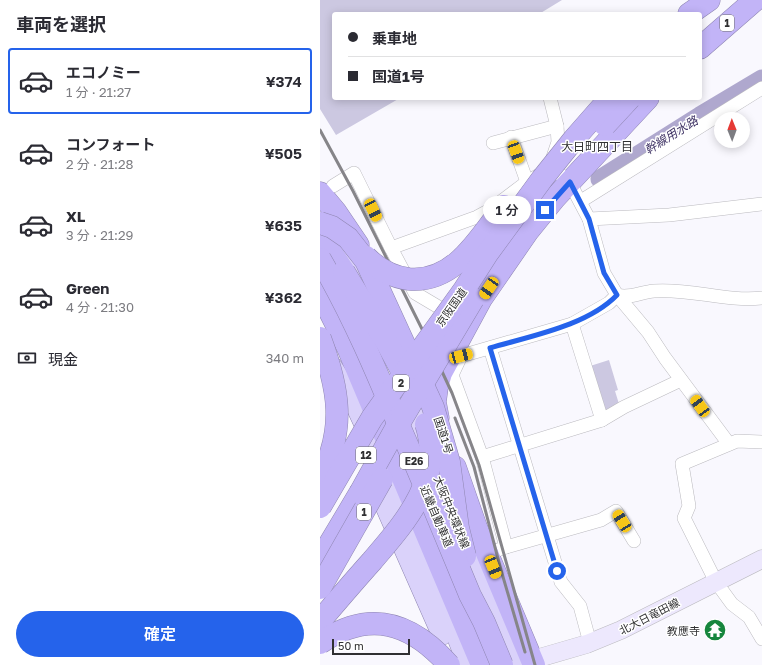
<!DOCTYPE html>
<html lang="ja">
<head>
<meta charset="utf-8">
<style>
  :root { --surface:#fff; --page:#f2f2f3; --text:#2b2b33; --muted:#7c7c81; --line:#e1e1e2; --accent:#2563eb }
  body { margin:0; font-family:"Golos Text","Noto Sans JP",sans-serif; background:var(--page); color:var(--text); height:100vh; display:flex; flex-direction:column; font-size:15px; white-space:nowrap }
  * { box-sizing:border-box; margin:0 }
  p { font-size:13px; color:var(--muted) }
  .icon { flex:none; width:22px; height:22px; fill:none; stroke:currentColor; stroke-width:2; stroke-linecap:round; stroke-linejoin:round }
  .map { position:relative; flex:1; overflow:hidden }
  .panel { display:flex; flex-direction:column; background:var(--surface); width:320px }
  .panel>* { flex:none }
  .guide { position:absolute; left:12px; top:12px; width:370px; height:88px; border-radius:4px; box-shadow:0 2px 10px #0003; display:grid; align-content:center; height:88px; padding:0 16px; background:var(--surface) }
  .needle { width:26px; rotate:359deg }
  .tools { position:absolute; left:394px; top:112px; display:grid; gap:8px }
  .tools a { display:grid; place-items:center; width:36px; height:36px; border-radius:50%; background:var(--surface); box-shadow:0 2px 10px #0003; font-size:20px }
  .scale { position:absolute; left:12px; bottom:10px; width:78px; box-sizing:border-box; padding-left:4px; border:2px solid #303032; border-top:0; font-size:11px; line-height:14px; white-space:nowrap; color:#303032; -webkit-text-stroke:3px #fff; paint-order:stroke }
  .end { position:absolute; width:18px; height:18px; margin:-9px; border:5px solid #2563eb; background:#fff; box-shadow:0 0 0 2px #fff }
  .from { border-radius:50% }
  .bubble { position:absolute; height:28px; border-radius:14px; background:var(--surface); box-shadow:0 2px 10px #0003; font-size:13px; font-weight:600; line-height:28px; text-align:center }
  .car { position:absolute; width:12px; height:24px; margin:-12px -6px; border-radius:5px; box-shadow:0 0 3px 1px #0007; background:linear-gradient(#f5c518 24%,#345 0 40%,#f5c518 0 76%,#345 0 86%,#f5c518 0) }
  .guide b { display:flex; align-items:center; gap:14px; height:38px; font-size:15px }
  .guide b+b { border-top:1px solid var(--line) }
  .guide i { width:10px; height:10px; background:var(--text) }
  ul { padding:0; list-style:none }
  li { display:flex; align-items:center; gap:12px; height:66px; margin:0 8px 6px; padding:0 8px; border:2px solid transparent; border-radius:4px }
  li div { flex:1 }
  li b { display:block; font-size:15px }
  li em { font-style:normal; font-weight:600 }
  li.selected { border-color:var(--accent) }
  li>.icon { width:36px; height:36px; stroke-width:1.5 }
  h2 { padding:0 16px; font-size:18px; line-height:48px }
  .pay { display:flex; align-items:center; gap:10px; height:44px; padding:0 16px; font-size:15px }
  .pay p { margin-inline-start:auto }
  .cta { display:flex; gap:8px; margin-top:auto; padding:8px 16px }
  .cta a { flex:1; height:46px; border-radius:24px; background:var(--accent); color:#fff; font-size:16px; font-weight:600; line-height:46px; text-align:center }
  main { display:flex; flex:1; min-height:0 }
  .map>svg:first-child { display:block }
</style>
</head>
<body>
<main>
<section class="panel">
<h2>車両を選択</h2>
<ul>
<li class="selected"><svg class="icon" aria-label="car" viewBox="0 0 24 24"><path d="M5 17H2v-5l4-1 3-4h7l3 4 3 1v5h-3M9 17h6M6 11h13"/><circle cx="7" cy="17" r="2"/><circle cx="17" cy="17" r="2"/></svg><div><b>エコノミー</b><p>1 分 · 21:27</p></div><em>¥374</em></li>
<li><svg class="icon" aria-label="car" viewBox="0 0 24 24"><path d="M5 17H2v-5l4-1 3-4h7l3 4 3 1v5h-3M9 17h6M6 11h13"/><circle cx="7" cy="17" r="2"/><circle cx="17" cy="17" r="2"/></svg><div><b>コンフォート</b><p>2 分 · 21:28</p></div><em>¥505</em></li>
<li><svg class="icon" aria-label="car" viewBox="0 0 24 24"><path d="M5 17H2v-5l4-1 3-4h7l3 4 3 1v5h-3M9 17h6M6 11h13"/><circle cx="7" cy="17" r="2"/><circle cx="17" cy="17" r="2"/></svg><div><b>XL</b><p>3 分 · 21:29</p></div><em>¥635</em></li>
<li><svg class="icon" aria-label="car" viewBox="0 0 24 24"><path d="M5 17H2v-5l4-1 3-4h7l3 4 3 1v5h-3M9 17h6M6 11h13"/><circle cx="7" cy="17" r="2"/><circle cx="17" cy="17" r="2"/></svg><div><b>Green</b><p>4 分 · 21:30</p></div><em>¥362</em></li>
</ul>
<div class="pay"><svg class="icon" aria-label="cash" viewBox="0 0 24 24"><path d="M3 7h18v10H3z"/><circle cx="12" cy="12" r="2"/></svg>現金<p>340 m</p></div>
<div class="cta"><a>確定</a></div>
</section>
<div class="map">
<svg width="442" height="665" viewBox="0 0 442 665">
  <rect width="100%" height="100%" fill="#f9f8fe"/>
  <!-- green -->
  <g fill="#ccc8e1">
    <polygon points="0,0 242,0 219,14 14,14 14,98 80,98 16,135 0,109"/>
    <polygon points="289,360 298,390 295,391 299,404 285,415 267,367"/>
  </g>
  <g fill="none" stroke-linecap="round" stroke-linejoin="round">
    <!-- river -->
    <polyline stroke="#afa8ce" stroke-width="19" points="280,179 380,116 442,79"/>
    <!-- street casing -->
    <g stroke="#bbbabf" stroke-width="14">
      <g id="street">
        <polyline points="191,137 207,182"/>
        <polyline points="173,143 237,126 230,98"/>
        <polyline points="233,157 238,142 237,126"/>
        <polyline points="13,186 34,173 71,248 95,293 132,315"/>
        <polyline points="261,201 442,88"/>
        <polyline points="269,219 349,215 442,204"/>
        <polyline points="71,248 157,217 170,210 207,182 224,172 231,170 236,171 250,183 269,219 284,273 297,295 328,332 345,358 409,444"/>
        <path d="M297 295C309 299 321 292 334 291 370 288 406 302 442 298"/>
        <polyline points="252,324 282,420 304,407 361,380"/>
        <polyline points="170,348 241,582 260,606 270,643"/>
        <polyline points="442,442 417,441 362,464 369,506 364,518 396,582 412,604 429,617 442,639"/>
        <polyline points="162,457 282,420"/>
        <polyline points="186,547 281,520 296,511 314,541"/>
        <polyline points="167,554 186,547 162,457 132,375 141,356 252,324 289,303 297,295"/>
      </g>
    </g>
    <!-- secondary casing -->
    <g stroke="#bbbabf" stroke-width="19">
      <polyline id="secondary" points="212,660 267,644 301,630 442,559"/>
    </g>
    <!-- primary casing -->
    <g stroke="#8f86b2" stroke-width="21">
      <g id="primary">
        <polyline points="19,236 33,264 48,298"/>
        <polyline points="11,365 34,402 107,560 148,665"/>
        <polyline points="85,392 131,510"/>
        <polyline points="52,476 122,635"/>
        <polyline points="143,537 195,665"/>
      </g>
    </g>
    <!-- highway casing -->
    <g stroke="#8f86b2" stroke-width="23">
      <g id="highway">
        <polyline points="369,14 389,0"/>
        <polyline points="380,48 435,0"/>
        <polyline points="0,193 15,211 38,245"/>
        <polyline points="0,235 24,272"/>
        <polyline points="0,292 28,348 162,665"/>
        <polyline points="118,418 115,402 117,387 121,373 161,299 208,231 234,199 328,98"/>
        <polyline points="135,467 156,527 214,665"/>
        <polyline points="0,560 40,493"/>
      </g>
    </g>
    <!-- street -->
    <use href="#street" stroke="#fff" stroke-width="13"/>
    <!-- secondary -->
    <use href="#secondary" stroke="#ede8fd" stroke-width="18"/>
    <!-- primary -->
    <use href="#primary" stroke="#dad2fa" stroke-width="20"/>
    <!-- highway -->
    <use href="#highway" stroke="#c2b4f7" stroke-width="22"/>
    <!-- rail -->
    <g stroke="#868589" stroke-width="3">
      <polyline points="0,130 33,191 105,335 132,393 159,465 215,665"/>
      <polyline points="135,418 154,467 181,570 205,652"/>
    </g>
    <!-- highway-bridge casing -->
    <g stroke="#8f86b2" stroke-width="23" stroke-linecap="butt">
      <g id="highway-bridge">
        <polyline points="285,125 310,98"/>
        <polyline points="0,223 12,227 28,238 46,261 113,407 129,462 138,528 145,556"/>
        <path d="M46 257C58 269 72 277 89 279 135 283 159 238 184 206"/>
        <path d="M0 259C33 315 58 375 83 435 106 488 128 542 150 595L164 622 182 665"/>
        <polyline points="24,272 67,343 83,373"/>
        <path d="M0 338C19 389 26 429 0 479"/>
        <polyline points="40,493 75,430 153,299"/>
        <polyline points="0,507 52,418 144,290 167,254 222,179 254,139 290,98"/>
        <polyline points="0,588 62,479"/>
        <path d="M0 621C17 601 34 581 52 561 85 522 124 480 106 424"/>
        <path d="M0 643C49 609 91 622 129 665"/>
      </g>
    </g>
    <!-- highway-bridge -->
    <use href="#highway-bridge" stroke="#c2b4f7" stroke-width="22"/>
  </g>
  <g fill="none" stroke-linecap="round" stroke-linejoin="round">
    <!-- route -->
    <path stroke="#2563eb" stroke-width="5" d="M225 210 250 182 269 219 284 273 297 295C267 326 210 336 170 348L237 571"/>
  </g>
  <!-- icons -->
  <defs>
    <g id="temple-disc" transform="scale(1.15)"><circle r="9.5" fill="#16863d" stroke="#fff"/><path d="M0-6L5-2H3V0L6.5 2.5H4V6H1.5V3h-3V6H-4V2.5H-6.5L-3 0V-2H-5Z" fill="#fff"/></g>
  </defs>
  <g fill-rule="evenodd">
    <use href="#temple-disc" x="395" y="630"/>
  </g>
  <g text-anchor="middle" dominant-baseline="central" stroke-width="3" stroke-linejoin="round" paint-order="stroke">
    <!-- shield labels -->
    <g fill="#fff" stroke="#6e6e70" stroke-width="1">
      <rect x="400" y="15" width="14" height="16" rx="3"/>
      <rect x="73" y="375" width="16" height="16" rx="3"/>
      <rect x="36" y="447" width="20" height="16" rx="3"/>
      <rect x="80" y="453" width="28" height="16" rx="3"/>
      <rect x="37" y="504" width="14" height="16" rx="3"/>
    </g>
    <g font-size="10" font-weight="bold" fill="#303032">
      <text x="407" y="23">1</text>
      <text x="81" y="383">2</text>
      <text x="46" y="455">12</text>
      <text x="94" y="461">E26</text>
      <text x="44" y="512">1</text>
    </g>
    <!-- street labels -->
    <g font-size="11" fill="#303032" stroke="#fff">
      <text transform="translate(131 307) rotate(-55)">京阪国道</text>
      <text transform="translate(124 435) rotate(72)">国道1号</text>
      <text transform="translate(132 512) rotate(68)">大阪中央環状線</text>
      <text transform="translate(117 516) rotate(67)">近畿自動車道</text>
      <text transform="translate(329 616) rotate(-27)">北大日竜田線</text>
    </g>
    <!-- poi labels -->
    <g font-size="11" fill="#303032" stroke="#fff" text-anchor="end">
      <text x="380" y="630">教應寺</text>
    </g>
    <!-- water labels -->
    <g font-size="12" font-style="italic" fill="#413566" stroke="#fff">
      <text transform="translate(351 135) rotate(-32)">幹線用水路</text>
    </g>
    <!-- neighbourhood labels -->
    <g font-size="12" fill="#303032" stroke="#fff">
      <text x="277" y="146">大日町四丁目</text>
    </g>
  </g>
</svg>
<div class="tools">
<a><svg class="needle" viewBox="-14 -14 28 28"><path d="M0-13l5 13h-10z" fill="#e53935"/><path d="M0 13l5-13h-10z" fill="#7c7c81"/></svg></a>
</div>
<div class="scale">50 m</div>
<i class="end from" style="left:237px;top:571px"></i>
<i class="end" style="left:225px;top:210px"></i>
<div class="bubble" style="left:163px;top:196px;width:48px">1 分</div>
<i class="car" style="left:196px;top:152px;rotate:160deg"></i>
<i class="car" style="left:53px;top:210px;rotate:154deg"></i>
<i class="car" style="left:169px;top:288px;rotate:214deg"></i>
<i class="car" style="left:141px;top:356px;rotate:75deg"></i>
<i class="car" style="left:380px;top:406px;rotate:324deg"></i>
<i class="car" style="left:302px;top:521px;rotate:328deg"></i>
<i class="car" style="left:173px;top:567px;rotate:158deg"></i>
<div class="guide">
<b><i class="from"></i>乗車地</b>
<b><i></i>国道1号</b>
</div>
</div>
</main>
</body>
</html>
